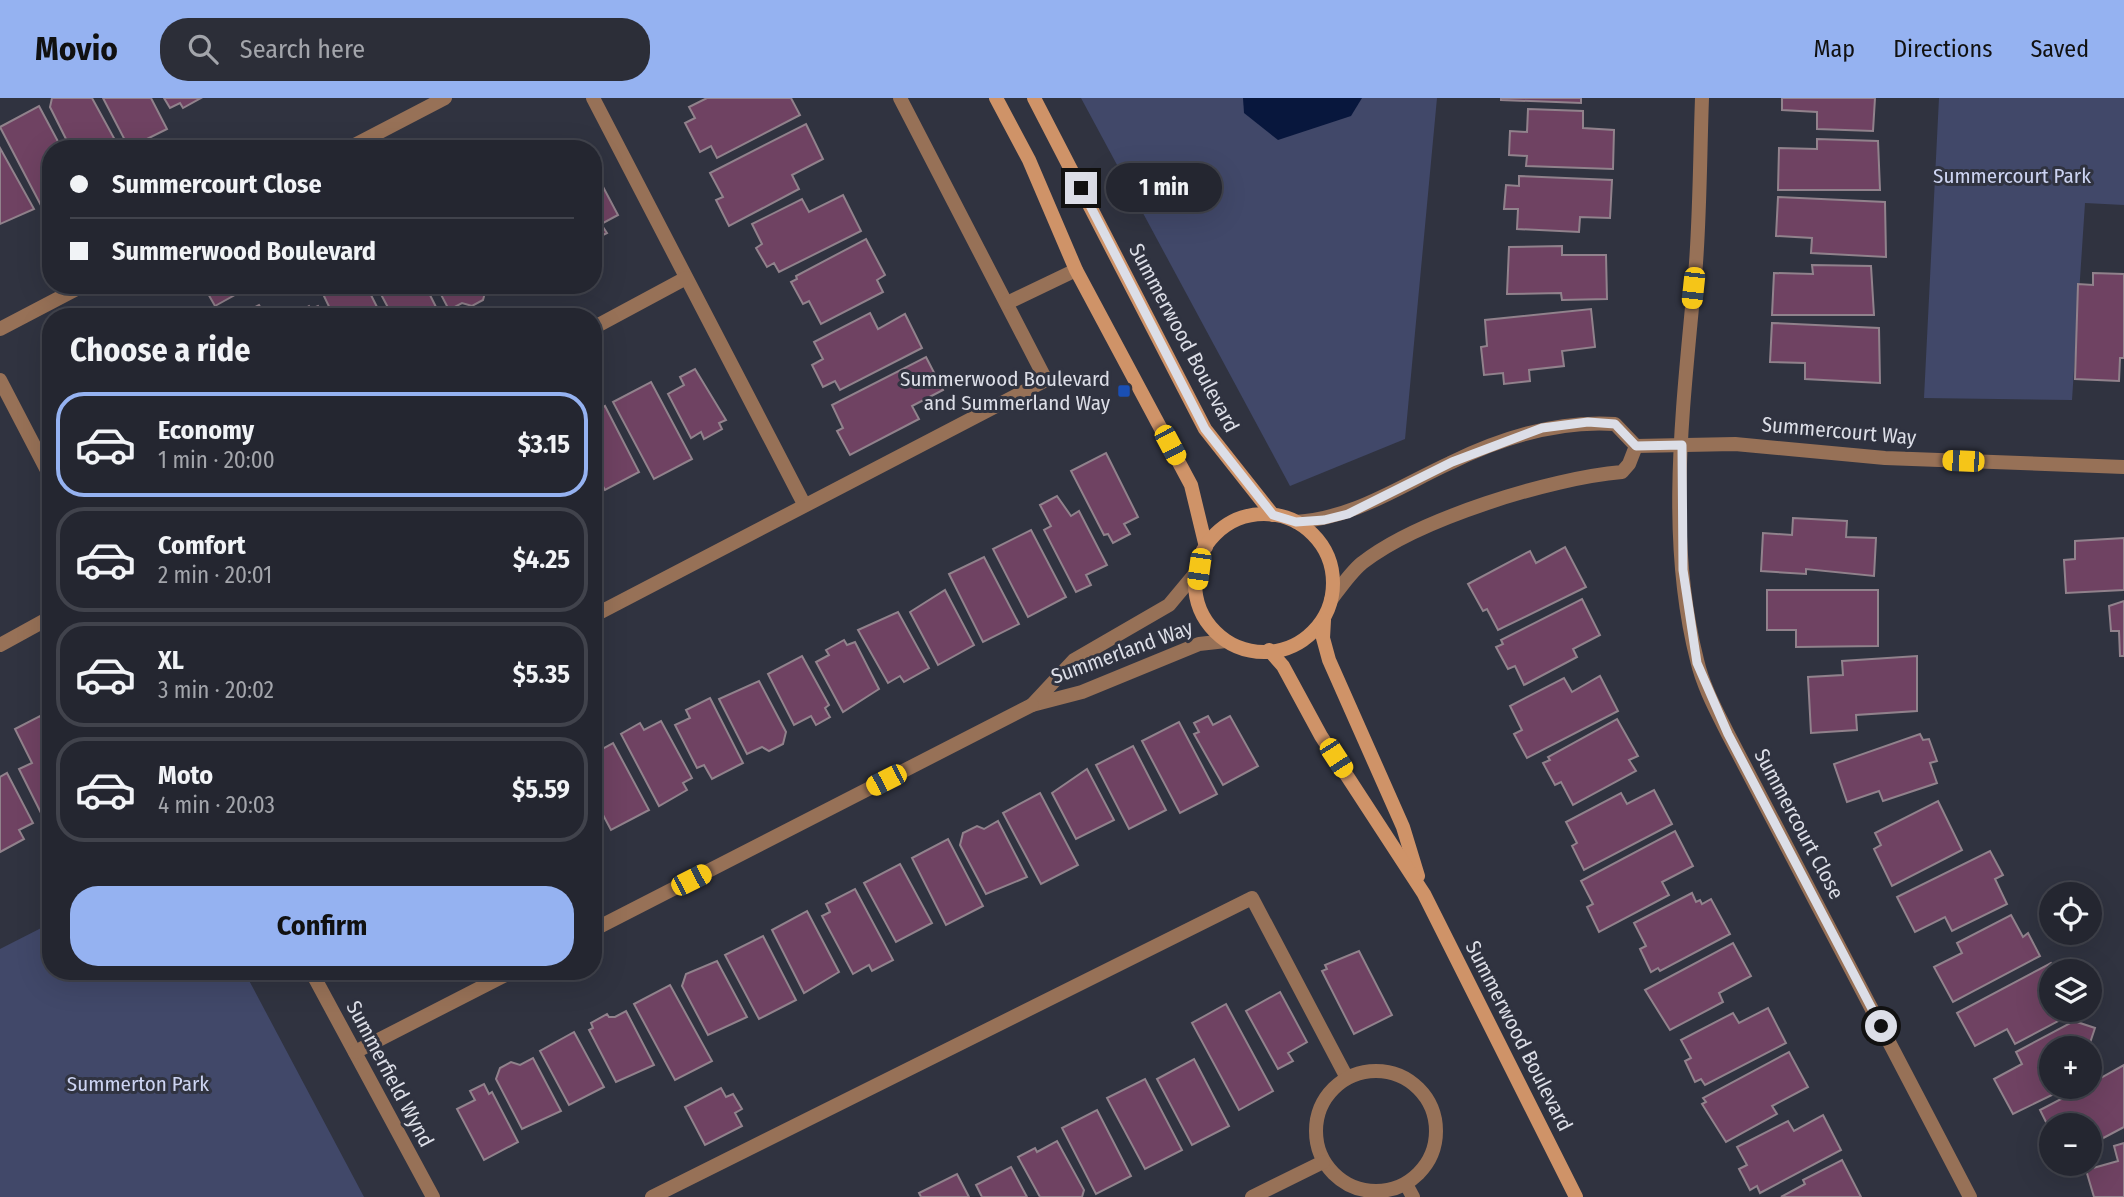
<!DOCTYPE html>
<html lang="en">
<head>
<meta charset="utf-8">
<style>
  :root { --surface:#242630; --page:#2c2e38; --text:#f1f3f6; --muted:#a3a5ab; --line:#41434c; --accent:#95b2f1 }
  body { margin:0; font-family:"Fira Sans Condensed",sans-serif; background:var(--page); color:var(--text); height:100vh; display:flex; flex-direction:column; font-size:26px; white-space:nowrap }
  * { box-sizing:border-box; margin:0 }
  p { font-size:23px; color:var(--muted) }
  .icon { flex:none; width:38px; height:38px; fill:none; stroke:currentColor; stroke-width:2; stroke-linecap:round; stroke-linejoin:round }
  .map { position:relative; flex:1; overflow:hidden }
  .sheet { position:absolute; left:42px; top:210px; width:560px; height:672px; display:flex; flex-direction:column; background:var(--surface); border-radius:28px; box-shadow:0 7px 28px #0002,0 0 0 2px var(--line) }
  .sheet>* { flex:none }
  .hud { position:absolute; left:42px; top:42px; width:560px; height:154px; border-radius:28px; box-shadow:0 7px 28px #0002,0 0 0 2px var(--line); display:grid; align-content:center; height:154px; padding:0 28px; background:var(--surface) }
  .buttons { position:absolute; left:2039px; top:784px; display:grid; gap:14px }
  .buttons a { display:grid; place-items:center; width:63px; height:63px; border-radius:50%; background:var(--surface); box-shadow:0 7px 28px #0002,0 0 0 2px var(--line); font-size:35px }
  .end { position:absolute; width:32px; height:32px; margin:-16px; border:9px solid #dcdee7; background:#111; box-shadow:0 0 0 4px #111 }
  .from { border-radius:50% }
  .bubble { position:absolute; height:49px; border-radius:24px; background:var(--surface); box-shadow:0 7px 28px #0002,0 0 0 2px var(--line); font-size:23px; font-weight:700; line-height:49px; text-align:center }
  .car { position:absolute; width:21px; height:42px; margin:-21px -10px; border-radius:9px; box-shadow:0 0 5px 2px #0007; background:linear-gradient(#f5c518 24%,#345 0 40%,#f5c518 0 76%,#345 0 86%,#f5c518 0) }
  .hud b { display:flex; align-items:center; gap:24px; height:66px; font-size:26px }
  .hud b+b { border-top:2px solid var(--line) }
  .hud i { width:18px; height:18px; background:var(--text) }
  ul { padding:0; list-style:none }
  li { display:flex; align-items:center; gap:21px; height:105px; margin:0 14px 10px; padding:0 14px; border:4px solid var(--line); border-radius:28px }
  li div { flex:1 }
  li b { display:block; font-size:26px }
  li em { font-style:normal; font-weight:700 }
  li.selected { border-color:var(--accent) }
  li>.icon { width:63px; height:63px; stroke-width:1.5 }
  h2 { padding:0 28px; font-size:32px; line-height:84px }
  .action { display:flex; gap:14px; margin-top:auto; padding:14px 28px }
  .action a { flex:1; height:80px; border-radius:28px; background:var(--accent); color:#111; font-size:28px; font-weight:700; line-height:80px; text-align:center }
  header { display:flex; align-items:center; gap:42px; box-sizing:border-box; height:98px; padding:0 35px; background:var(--accent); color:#111 }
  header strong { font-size:33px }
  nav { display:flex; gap:38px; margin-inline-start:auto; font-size:24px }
  .search { width:490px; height:63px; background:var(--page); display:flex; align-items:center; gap:18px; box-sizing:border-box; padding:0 24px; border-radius:28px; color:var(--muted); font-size:26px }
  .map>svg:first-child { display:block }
</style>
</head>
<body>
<header>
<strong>Movio</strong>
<div class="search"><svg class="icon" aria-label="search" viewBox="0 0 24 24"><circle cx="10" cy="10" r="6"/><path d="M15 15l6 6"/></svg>Search here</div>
<nav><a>Map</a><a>Directions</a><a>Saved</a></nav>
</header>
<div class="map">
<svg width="2124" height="1099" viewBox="0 0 2124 1099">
  <rect width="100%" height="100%" fill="#303340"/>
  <!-- green -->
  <g fill="#414869">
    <polygon points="1081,0 1437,0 1405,341 1290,388"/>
    <polygon points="1939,0 2124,0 2124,107 2085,105 2072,302 1924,300"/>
    <polygon points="51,825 51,873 244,873 364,1099 0,1099 0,851"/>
  </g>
  <!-- water -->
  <polygon fill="#08173d" points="1243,0 1362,0 1351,18 1278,42 1244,15"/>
  <!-- building -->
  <g fill="#6f4262" stroke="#91828c" stroke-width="2">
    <polygon points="52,0 92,0 115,42 98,50 71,51 50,9"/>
    <polygon points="103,0 151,0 167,31 129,50"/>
    <polygon points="164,0 201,0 183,10 180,5 170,10"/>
    <polygon points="707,0 791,0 800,17 717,60 711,48 700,54 685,25 695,20 689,9"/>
    <polygon points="1501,0 1581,0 1581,5 1501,2"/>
    <polygon points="1782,0 1875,0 1873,33 1817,31 1817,14 1782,12"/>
    <polygon points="39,8 62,51 51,51 51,115 46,117 0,29"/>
    <polygon points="1528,11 1583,13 1583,30 1614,32 1613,71 1526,68 1527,58 1509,57 1510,33 1527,34"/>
    <polygon points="806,26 823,61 792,77 799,91 729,128 716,102 723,99 710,75"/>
    <polygon points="1817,41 1878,43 1880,92 1778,92 1779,50 1817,51"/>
    <polygon points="0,50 34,111 0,126"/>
    <polygon points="593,70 618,117 601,126 607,135 593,142"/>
    <polygon points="1519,78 1612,82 1610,120 1580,119 1579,134 1517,131 1518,111 1504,111 1506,87 1519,88"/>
    <polygon points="843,97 861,133 779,174 774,165 767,169 756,150 762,146 752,126 802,101 809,114"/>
    <polygon points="1778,99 1885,104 1886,159 1811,155 1812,140 1776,138"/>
    <polygon points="866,141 885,177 877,182 883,194 821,226 809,203 803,206 791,184 797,181 796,178"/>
    <polygon points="1562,148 1562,157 1606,157 1607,201 1562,202 1561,195 1507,196 1509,149"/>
    <polygon points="1812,167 1871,168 1874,217 1772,217 1774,175 1813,176"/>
    <polygon points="2093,175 2124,176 2124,260 2120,260 2119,283 2075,281 2078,186 2093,187"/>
    <polygon points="203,187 250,187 251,188 215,208"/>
    <polygon points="335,187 366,187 382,219 334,219 322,194"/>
    <polygon points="376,187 425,187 441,219 393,219"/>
    <polygon points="436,187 484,187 486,191 483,202 472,208 462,205 449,212"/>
    <polygon points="259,207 266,219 237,219"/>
    <polygon points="309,208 311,211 318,208 323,219 291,219"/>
    <polygon points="1591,211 1595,249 1562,253 1564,268 1529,272 1530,283 1504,286 1503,275 1484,277 1481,249 1487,248 1485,222"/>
    <polygon points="870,215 878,231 905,216 922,250 840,292 835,283 823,289 812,267 823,261 814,244"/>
    <polygon points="1772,225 1879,230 1880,285 1805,281 1805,265 1770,264"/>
    <polygon points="926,259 943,292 912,308 919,321 850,357 837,333 843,330 832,307"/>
    <polygon points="695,271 726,322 719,325 722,331 704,341 701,334 691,340 668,296 684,287 680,279"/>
    <polygon points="651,284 692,361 654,381 613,304"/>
    <polygon points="605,308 639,374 605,392 593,370 593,315"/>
    <polygon points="1106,355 1138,419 1124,426 1130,436 1113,445 1108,436 1104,437 1071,373"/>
    <polygon points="1057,398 1071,418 1079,413 1107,467 1086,477 1091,487 1076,494 1044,432 1051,428 1040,407"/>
    <polygon points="1793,420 1847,423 1846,439 1876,440 1874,478 1806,471 1806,476 1761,473 1763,435 1792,437"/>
    <polygon points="1031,432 1066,499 1028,519 993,451"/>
    <polygon points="2124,440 2124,492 2066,495 2064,462 2075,461 2075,443"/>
    <polygon points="1565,449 1586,489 1498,532 1487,511 1483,513 1468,486 1530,453 1536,465"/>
    <polygon points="984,459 1019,526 983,544 949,476"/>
    <polygon points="945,492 974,547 938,567 910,514"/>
    <polygon points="1767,492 1878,492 1878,548 1796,549 1796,532 1767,532"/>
    <polygon points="1582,501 1600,537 1573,551 1577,559 1524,587 1515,568 1508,571 1496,549 1503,546 1501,542"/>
    <polygon points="2124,503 2124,558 2120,558 2119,533 2111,533 2109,508"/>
    <polygon points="898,514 929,570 904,584 900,578 888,585 858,532"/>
    <polygon points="844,542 847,547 855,544 879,591 843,614 816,564 829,557 826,552"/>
    <polygon points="802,558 829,607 825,610 830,619 816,627 811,618 794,627 768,576"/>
    <polygon points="1917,558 1917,613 1856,617 1857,632 1811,635 1808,579 1843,577 1842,563"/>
    <polygon points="1600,578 1618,613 1527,660 1514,636 1522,632 1510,608 1564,580 1572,594"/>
    <polygon points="759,583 786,634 783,646 769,653 762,649 747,656 719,601"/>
    <polygon points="710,600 743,665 712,681 704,667 697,670 675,627 690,620 686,612"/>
    <polygon points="51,617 51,717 44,721 19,671 32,665 15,631 40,618 42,622"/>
    <polygon points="1208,618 1213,627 1230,618 1258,668 1223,687 1194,636 1199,634 1194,625"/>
    <polygon points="1617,621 1638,658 1629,662 1636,673 1573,707 1561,684 1555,687 1543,665 1550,662 1548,659"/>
    <polygon points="661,623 692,680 683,685 687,692 659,708 621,636 640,625 644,632"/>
    <polygon points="1179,624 1217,696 1180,715 1142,643"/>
    <polygon points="1920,636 1923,642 1929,641 1937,663 1930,665 1937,685 1883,703 1879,693 1847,704 1834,666"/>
    <polygon points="613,645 649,712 611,732 593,698 593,656"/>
    <polygon points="1133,648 1166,712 1129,731 1096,667"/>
    <polygon points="1087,671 1114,722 1076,741 1052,695"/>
    <polygon points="7,675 33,725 19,732 24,741 0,754 0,679"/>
    <polygon points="1654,692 1672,726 1584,772 1572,748 1577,745 1566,724 1621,695 1627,706"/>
    <polygon points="1040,695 1078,767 1041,786 1003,715"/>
    <polygon points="1938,703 1962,752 1892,788 1874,751 1881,747 1875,735"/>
    <polygon points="998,723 1027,779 986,796 960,747 963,735 977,728 984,731"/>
    <polygon points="1675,733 1693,768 1662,784 1669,797 1599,834 1587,809 1593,806 1581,783"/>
    <polygon points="948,741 983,808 946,827 912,760"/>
    <polygon points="1990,753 2003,777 1995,781 2007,806 1952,833 1945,819 1915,834 1897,799"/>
    <polygon points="900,766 932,825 896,844 864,785"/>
    <polygon points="855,791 893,862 872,873 869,867 853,876 822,818 830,814 826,806"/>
    <polygon points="1692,795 1696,804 1700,802 1702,806 1711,801 1730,836 1660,873 1658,870 1651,874 1640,851 1646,848 1634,825"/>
    <polygon points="807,813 839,874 804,895 772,832"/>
    <polygon points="2011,817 2023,839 2028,835 2040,858 1953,904 1934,869 1962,855 1957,845"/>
    <polygon points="763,838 796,902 759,921 725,857"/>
    <polygon points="1733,845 1751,878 1719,895 1723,904 1670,932 1645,892"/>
    <polygon points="1359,853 1392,917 1354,936 1322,873 1327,871 1325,867"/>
    <polygon points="717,863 747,919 708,937 682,888 686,876"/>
    <polygon points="2051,865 2056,873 2051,873 2051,912 2079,912 2015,946 2007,931 1975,948 1957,915"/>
    <polygon points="670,887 712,963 675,982 634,906"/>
    <polygon points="1280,894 1307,944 1288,955 1293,963 1278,971 1246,913"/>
    <polygon points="1226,906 1273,993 1239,1012 1192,925"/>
    <polygon points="1768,910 1786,945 1705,987 1701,981 1695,984 1685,963 1691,960 1681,942 1733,915 1739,925"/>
    <polygon points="626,913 654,967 616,984 589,932 593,930 591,925 607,916 609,919 615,919"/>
    <polygon points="2074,923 2095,930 2089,948 2099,967 2090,972 2090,950 2051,950 2051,989 2058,989 2052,992 2054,996 2013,1016 1994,981 2022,966 2016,954"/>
    <polygon points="574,934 604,989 569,1007 540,953"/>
    <polygon points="1789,954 1808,989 1772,1008 1777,1016 1726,1044 1702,1006 1706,1004 1703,1000"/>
    <polygon points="533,960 561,1013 522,1031 496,981 500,970 511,964 520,967"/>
    <polygon points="1194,961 1229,1028 1192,1047 1157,981"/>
    <polygon points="2124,967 2124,1029 2094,1045 2090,1027 2051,1027 2051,1034 2040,1012 2084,989 2090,989 2090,986"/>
    <polygon points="1145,981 1182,1052 1145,1071 1107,1000"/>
    <polygon points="484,986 489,996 492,994 518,1044 484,1062 457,1011 475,1002 470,993"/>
    <polygon points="721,990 726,999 733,996 742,1011 735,1015 742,1028 705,1047 685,1009"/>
    <polygon points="1097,1012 1131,1078 1096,1096 1062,1030"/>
    <polygon points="1823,1017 1841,1052 1760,1095 1757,1088 1750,1092 1739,1071 1747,1067 1737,1049 1788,1023 1794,1033"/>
    <polygon points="1057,1043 1084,1092 1082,1099 1040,1099 1018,1059 1035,1050 1037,1054"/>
    <polygon points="2124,1045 2124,1099 2094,1099 2086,1072 2118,1063 2114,1048"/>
    <polygon points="1842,1062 1861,1099 1781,1099 1805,1086 1803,1082"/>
    <polygon points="1011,1069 1027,1099 982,1099 976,1087"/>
    <polygon points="957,1076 969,1099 921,1099 919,1095"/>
  </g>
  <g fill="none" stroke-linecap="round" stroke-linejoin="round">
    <!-- lane -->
    <g stroke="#977157" stroke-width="14">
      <polyline points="593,0 804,406"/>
      <polyline points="347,51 445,0"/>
      <polyline points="0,231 84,187"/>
      <polyline points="593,518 1046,282"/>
      <polyline points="1406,1086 1413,1099"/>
      <polyline points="652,1099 1252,800 1347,980"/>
    </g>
    <!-- street -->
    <g stroke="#977157" stroke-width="14">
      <polyline points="900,0 1046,282"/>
      <path d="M1702 0C1700 55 1700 110 1696 165 1685 296 1664 433 1697 562 1703 588 1716 612 1728 636L1970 1099"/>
      <polyline points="1007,205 1076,172"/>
      <polyline points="593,230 686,180"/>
      <polyline points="0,282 51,380"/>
      <path d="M1296 424C1354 420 1398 389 1450 365 1501 340 1557 322 1615 326L1636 348 1735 346 1885 360 2124 369"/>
      <polyline points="1199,471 1169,507 1074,562 1032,607 1082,594 1199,546 1226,543"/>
      <path d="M1331 502C1340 490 1350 475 1362 465 1418 421 1551 380 1622 374L1629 366 1636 348"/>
      <polyline points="0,547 51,519"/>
      <polyline points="593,832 1032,607"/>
      <polyline points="311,873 433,1099"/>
      <polyline points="355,954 513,873"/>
      <circle cx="1376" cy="1033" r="60"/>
      <polyline points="1252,1099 1323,1064"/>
    </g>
    <!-- secondary -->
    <g stroke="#cf9368" stroke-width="14">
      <polyline points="996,0 1029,62 1076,172 1191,387 1206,449"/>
      <polyline points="1034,0 1205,331 1273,417"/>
      <circle cx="1264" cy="485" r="69"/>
      <polyline points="1324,522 1323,540 1329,562 1403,729 1418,778"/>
      <polyline points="1269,552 1283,568 1321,638 1424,796 1576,1099"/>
    </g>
  </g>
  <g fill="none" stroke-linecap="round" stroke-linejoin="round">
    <!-- route -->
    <polyline stroke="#dcdee7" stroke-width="9" points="1081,90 1205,331 1273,417 1296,424 1324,422 1348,416 1452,364 1542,330 1588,324 1615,326 1636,348 1682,347 1683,472 1697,565 1728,636 1881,928"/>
  </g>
  <!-- markers -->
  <rect fill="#1a4fb4" stroke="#303340" stroke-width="2.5" x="1117" y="286" width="14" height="14" rx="3.5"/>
  <g text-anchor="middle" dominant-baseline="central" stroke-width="6" stroke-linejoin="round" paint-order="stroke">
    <!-- park labels -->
    <g font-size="21" fill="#cdd4f2" stroke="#303340">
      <text x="2012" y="78">Summercourt Park</text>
      <text x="138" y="986">Summerton Park</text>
    </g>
    <!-- street labels -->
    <g font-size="21" fill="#dcdee7" stroke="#303340">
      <text transform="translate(1184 240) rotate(62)">Summerwood Boulevard</text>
      <text transform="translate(1839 333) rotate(5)">Summercourt Way</text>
      <text transform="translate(1122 554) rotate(-20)">Summerland Way</text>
      <text transform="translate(1799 726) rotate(62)">Summercourt Close</text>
      <text transform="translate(1519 938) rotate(63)">Summerwood Boulevard</text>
      <text transform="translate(390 976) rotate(62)">Summerfield Wynd</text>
    </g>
    <!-- poi labels -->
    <g font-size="21" fill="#dcdee7" stroke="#303340" text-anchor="end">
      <text x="1110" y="281">Summerwood Boulevard<tspan x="1110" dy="24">and Summerland Way</tspan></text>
    </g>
  </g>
</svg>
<div class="buttons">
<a><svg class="icon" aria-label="locate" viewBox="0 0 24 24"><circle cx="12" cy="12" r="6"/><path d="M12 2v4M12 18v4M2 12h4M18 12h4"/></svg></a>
<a><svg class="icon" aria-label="layers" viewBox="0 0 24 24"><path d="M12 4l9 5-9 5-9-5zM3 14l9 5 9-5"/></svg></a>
<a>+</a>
<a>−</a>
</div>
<i class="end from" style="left:1881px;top:928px"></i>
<i class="end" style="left:1081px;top:90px"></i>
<div class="bubble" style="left:1106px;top:65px;width:116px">1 min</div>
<i class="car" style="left:1693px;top:190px;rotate:186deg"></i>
<i class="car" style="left:1170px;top:347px;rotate:152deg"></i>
<i class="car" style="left:1963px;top:363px;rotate:272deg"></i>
<i class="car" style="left:1199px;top:471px;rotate:188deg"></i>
<i class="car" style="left:1336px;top:660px;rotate:147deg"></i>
<i class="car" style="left:886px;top:682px;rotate:243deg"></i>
<i class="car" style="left:691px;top:782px;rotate:63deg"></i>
<div class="hud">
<b><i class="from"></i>Summercourt Close</b>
<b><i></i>Summerwood Boulevard</b>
</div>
<section class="sheet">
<h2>Choose a ride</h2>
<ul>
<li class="selected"><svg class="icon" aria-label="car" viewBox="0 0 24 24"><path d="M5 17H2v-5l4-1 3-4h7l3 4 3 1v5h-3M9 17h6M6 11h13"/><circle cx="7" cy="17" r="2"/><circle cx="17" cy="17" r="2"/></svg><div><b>Economy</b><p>1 min · 20:00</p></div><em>$3.15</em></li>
<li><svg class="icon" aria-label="car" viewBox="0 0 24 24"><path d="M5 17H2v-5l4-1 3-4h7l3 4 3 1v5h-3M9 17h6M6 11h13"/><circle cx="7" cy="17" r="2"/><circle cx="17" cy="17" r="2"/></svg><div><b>Comfort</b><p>2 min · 20:01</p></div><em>$4.25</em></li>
<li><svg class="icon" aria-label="car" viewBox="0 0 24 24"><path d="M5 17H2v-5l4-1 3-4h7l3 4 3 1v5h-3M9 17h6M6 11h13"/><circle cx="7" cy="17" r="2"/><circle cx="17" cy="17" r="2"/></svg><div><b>XL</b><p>3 min · 20:02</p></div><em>$5.35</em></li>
<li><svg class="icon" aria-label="car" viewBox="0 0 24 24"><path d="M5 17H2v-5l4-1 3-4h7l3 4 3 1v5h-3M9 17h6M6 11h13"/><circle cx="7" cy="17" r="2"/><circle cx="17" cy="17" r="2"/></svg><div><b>Moto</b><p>4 min · 20:03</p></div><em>$5.59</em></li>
</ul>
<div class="action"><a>Confirm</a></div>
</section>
</div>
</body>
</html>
